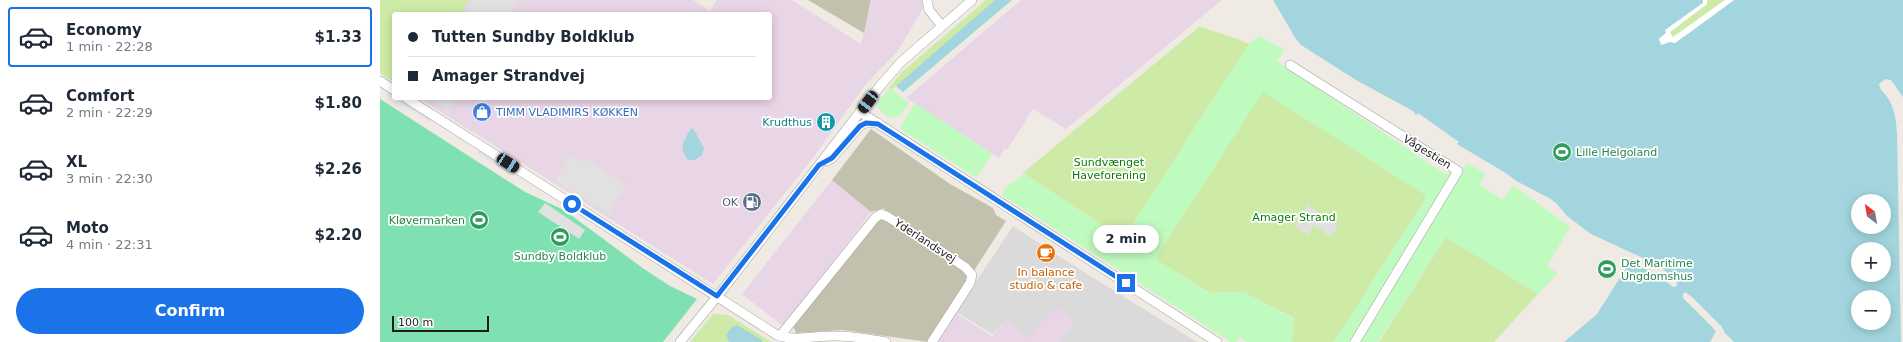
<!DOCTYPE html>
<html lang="en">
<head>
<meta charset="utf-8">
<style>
  :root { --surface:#fff; --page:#f6f6f7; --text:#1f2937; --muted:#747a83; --line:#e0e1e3; --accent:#1a73e8 }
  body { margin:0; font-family:"DejaVu Sans",sans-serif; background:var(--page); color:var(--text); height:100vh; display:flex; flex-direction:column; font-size:15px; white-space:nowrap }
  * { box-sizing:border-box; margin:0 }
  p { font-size:13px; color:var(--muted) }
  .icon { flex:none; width:22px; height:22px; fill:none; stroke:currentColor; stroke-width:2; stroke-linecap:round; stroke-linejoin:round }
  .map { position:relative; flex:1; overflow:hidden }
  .panel { display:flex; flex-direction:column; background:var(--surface); width:380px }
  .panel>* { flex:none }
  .hud { position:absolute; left:12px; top:12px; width:380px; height:88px; border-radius:4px; box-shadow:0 2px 10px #0003; display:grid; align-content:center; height:88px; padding:0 16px; background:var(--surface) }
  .needle { width:26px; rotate:329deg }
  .tools { position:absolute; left:1471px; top:194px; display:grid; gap:8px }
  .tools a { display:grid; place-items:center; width:40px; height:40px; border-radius:50%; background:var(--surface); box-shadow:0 2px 10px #0003; font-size:20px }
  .scale { position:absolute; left:12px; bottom:10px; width:97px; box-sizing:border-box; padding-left:4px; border:2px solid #1d1d1d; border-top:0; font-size:11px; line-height:14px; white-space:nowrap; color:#1d1d1d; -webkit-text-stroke:3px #fff; paint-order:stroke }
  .end { position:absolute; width:18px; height:18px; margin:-9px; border:5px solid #1a73e8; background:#fff; box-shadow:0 0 0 2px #fff }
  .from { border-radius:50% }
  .bubble { position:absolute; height:28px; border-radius:14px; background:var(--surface); box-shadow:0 2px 10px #0003; font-size:13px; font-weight:800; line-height:28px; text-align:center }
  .car { position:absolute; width:12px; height:24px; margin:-12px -6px; border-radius:5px; box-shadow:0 0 3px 1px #0007; background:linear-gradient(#222 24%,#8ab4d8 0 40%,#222 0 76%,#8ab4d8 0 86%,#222 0) }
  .hud b { display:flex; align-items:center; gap:14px; height:38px; font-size:15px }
  .hud b+b { border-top:1px solid var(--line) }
  .hud i { width:10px; height:10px; background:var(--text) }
  ul { padding:7px 0 0; list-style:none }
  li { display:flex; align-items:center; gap:12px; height:60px; margin:0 8px 6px; padding:0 8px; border:2px solid transparent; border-radius:4px }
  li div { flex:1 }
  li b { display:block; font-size:15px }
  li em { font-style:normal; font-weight:800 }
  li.selected { border-color:var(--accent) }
  li>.icon { width:36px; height:36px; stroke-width:1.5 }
  .action { display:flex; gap:8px; margin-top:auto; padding:8px 16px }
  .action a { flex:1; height:46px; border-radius:24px; background:var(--accent); color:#fff; font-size:16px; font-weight:800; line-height:46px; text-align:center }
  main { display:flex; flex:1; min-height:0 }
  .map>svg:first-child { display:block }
</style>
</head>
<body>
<main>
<section class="panel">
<ul>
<li class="selected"><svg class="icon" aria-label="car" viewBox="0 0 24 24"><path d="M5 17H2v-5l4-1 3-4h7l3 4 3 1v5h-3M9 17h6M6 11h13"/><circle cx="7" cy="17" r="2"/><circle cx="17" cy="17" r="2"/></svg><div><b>Economy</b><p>1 min · 22:28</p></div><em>$1.33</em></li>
<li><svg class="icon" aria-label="car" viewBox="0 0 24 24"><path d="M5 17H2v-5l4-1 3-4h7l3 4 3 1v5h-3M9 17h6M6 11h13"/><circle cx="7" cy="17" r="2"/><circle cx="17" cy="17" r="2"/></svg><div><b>Comfort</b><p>2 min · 22:29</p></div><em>$1.80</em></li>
<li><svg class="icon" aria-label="car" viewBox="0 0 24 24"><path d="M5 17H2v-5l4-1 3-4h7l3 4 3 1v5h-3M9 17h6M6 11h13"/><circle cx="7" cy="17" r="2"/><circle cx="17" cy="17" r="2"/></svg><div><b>XL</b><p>3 min · 22:30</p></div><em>$2.26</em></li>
<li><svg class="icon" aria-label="car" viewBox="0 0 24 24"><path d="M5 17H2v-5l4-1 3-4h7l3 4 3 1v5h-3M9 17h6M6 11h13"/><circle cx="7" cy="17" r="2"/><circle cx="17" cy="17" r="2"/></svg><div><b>Moto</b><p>4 min · 22:31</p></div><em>$2.20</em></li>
</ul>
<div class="action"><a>Confirm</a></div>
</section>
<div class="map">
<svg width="1523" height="342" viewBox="0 0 1523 342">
  <rect width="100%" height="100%" fill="#efeae3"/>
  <!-- residential -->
  <polygon fill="#dbdada" points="633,226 683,259 817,342 678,342 695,323 647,339 626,321 612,334 576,312"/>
  <!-- industrial -->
  <g fill="#e8d5e6">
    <polygon points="90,0 313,0 330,11 337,0 412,0 481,44 492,0 548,0 517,52 485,85 435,155 333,284 39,98 390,98 390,14 80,14"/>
    <polygon points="641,0 842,0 686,129 653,109 627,150 625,148 619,158 526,98"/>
    <polygon points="452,180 491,212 404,327 362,294"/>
    <polygon points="677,307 695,323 678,342 557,342 575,313 612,336 626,321 647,339"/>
  </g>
  <!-- construction -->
  <g fill="#c3c1ae">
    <polygon points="428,0 491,0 484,33"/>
    <polygon points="491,129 570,184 613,208 616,215 626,221 548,342 463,330 416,333 413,326 505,208 491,212 452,180"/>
  </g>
  <!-- grass -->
  <g fill="#ceeaa7">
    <polygon points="0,0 90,0 80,14 14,14 14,82 0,73"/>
    <polygon points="606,0 615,0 512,90 509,87 522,72"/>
    <polygon points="1327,0 1345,0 1293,38 1290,32 1327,4"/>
    <path d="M820 26C836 33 853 36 869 44L743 239 643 173Z"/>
    <polygon points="883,91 1047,196 954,342 912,342 914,318 863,292 830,293 775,259"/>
    <polygon points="1066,237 1158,294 1114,342 999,342"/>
    <polygon points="333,314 348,315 391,342 310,342"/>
  </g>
  <!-- park -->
  <g fill="#bffabe">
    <path d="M879 36 905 50 897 61 1063 173 1080 174 1087 163 1106 174 1099 184 1122 200 1134 186 1190 227 1167 266 1178 273 1158 294 1066 237 998 342H954L1047 196 883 92 775 259 829 293 863 292 914 319 912 342H868L860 337 856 342H851L622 195C625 185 636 181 644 174L743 239 869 44Z"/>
    <polygon points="510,88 529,103 521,115 509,118 497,107 498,103"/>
    <polygon points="535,103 612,154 599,174 595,177 522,130 521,126"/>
  </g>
  <!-- pitch -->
  <polygon fill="#7fe0b2" points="0,99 145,192 184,210 264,269 290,286 317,299 283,342 0,342"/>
  <!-- parking -->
  <g fill="#e1e1e1">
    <polygon points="93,0 138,0 129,14 84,14"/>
    <polygon points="10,91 14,94 14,98 21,98 53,118 50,122 7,95"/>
    <polygon points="50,98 76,98 68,111"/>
    <polygon points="100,149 131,169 129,173 97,153"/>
    <polygon points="190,154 203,162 206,158 246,185 228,214 175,181"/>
    <polygon points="165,203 205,230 199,239 158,212"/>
    <polygon points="928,205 958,225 951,237 934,225 928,235 915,226"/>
  </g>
  <!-- water -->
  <g fill="#a2d5dd" fill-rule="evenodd">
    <polygon points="615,0 632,0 523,92 516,86"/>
    <path d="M893 0H1323V3L1309 13 1279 39 1290 42 1308 34 1354 0H1523V97L1511 80 1505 79 1499 84C1500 92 1506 93 1509 100 1515 110 1516 122 1517 133L1521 342H1354L1345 333 1342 327 1312 297 1305 292 1303 294V298L1336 331 1330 342H1184L1217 314 1250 262 1278 275 1293 287 1297 286V283L1289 274 1278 265 1211 234 1187 216 1177 204 1171 199 1138 182 1124 172 1077 144 1079 142 1038 113 1036 115 1033 111 976 80 921 45 916 39ZM1478 201H1504V227H1478ZM1478 249H1504V275H1478ZM1478 297H1504V323H1478Z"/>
    <path d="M311 128 314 130 324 148 322 155 315 160H308C298 146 304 142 311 128Z"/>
    <polygon points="357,325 382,340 382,342 349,342 346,335 351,328"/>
  </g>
  <!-- pier -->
  <polygon fill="#fff" points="1323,0 1327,0 1327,4 1290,32 1293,37 1345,0 1354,0 1295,43 1290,42 1281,45 1279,39 1286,33 1285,30 1323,3"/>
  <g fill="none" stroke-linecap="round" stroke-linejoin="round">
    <!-- minor casing -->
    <g stroke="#a4a4a4" stroke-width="10">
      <g id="minor">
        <polyline points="547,0 549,10 562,26"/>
        <polyline points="910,65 1078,171 975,342"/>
        <polyline points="0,81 14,90"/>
        <path d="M26 98 397 335C414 342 437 335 456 336 473 336 489 339 506 342"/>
        <polyline points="480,112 837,342"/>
        <polyline points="447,161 452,158 480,126 485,123 498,123"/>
        <polyline points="400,336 495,218 501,214 508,217 585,267 592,275 590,283 552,342"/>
        <polyline points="300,342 344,288 500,86 521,62 592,0"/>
      </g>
    </g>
    <!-- minor -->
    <use href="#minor" stroke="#fff" stroke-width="9"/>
  </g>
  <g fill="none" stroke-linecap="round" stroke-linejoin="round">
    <!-- route -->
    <polyline stroke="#1a73e8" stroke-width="5" points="192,204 337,296 439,165 452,158 480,126 486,123 498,124 746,283"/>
  </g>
  <!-- icons -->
  <defs>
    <g id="shop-disc" transform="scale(1)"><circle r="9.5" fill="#3f7fe0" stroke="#fff"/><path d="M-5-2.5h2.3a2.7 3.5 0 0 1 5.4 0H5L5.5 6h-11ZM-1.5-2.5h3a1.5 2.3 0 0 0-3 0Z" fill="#fff"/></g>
    <g id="building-disc" transform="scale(1)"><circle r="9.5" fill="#0f9aa8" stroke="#fff"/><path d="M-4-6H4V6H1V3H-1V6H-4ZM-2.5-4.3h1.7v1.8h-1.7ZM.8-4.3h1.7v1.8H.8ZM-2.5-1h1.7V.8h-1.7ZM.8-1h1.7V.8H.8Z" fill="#fff"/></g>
    <g id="stadium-disc" transform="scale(1)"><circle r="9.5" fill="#2e9e5b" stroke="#fff"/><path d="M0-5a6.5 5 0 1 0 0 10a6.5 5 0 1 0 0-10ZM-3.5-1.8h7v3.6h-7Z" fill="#fff"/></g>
    <g id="fuel-disc" transform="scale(1)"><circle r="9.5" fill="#5c6f8a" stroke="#fff"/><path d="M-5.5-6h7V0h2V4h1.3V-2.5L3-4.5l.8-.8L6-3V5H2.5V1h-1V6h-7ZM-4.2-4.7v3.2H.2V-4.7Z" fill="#fff"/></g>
    <g id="cafe-disc" transform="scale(1)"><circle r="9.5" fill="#e8710a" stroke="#fff"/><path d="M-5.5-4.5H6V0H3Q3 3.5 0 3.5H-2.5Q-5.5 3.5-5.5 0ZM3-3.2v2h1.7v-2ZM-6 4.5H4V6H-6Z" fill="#fff"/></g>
  </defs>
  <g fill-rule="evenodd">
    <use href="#shop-disc" x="102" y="112"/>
    <use href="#building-disc" x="446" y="122"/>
    <use href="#stadium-disc" x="1182" y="152"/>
    <use href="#fuel-disc" x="372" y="202"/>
    <use href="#stadium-disc" x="99" y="220"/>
    <use href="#stadium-disc" x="180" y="237"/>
    <use href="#cafe-disc" x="666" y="253"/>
    <use href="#stadium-disc" x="1227" y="269"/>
  </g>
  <g text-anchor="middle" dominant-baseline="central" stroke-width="3.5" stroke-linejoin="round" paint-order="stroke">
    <!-- shop labels -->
    <g font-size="11" fill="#366cbe" stroke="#fff" text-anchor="start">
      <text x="116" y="112">TIMM VLADIMIRS KØKKEN</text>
    </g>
    <!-- culture labels -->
    <g font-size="11" fill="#0d838f" stroke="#fff" text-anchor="end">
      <text x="432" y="122">Krudthus</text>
    </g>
    <!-- street labels -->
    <g font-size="11" fill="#1d1d1d" stroke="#fff">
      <text transform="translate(1047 152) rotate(32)">Vågestien</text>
      <text transform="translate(545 241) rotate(33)">Yderlandsvej</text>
    </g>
    <!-- leisure labels -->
    <g font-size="11" fill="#27864d" stroke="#fff" text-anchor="start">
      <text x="1196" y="152">Lille Helgoland</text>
      <text x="85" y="220" text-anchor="end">Kløvermarken</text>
      <text x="180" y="256" text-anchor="middle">Sundby Boldklub</text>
      <text x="1241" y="263">Det Maritime<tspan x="1241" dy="13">Ungdomshus</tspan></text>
    </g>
    <!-- park labels -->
    <g font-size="11" fill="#0a7d09" stroke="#fff">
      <text x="729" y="162">Sundvænget<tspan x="729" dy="13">Haveforening</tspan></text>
      <text x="914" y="217">Amager Strand</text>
    </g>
    <!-- service labels -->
    <g font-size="11" fill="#4e5e75" stroke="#fff" text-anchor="end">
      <text x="358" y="202">OK</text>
    </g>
    <!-- food labels -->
    <g font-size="11" fill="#c56008" stroke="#fff">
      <text x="666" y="272">In balance<tspan x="666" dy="13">studio &amp; cafe</tspan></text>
    </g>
  </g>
</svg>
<div class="tools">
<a><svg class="needle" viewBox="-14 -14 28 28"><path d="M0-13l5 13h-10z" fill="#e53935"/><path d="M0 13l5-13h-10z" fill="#747a83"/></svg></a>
<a>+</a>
<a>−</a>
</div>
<div class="scale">100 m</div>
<i class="end from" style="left:192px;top:204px"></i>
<i class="end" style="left:746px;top:283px"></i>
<div class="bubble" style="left:713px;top:225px;width:66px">2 min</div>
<i class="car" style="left:488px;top:102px;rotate:217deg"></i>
<i class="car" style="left:128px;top:163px;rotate:123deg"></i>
<div class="hud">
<b><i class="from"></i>Tutten Sundby Boldklub</b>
<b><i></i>Amager Strandvej</b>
</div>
</div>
</main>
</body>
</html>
